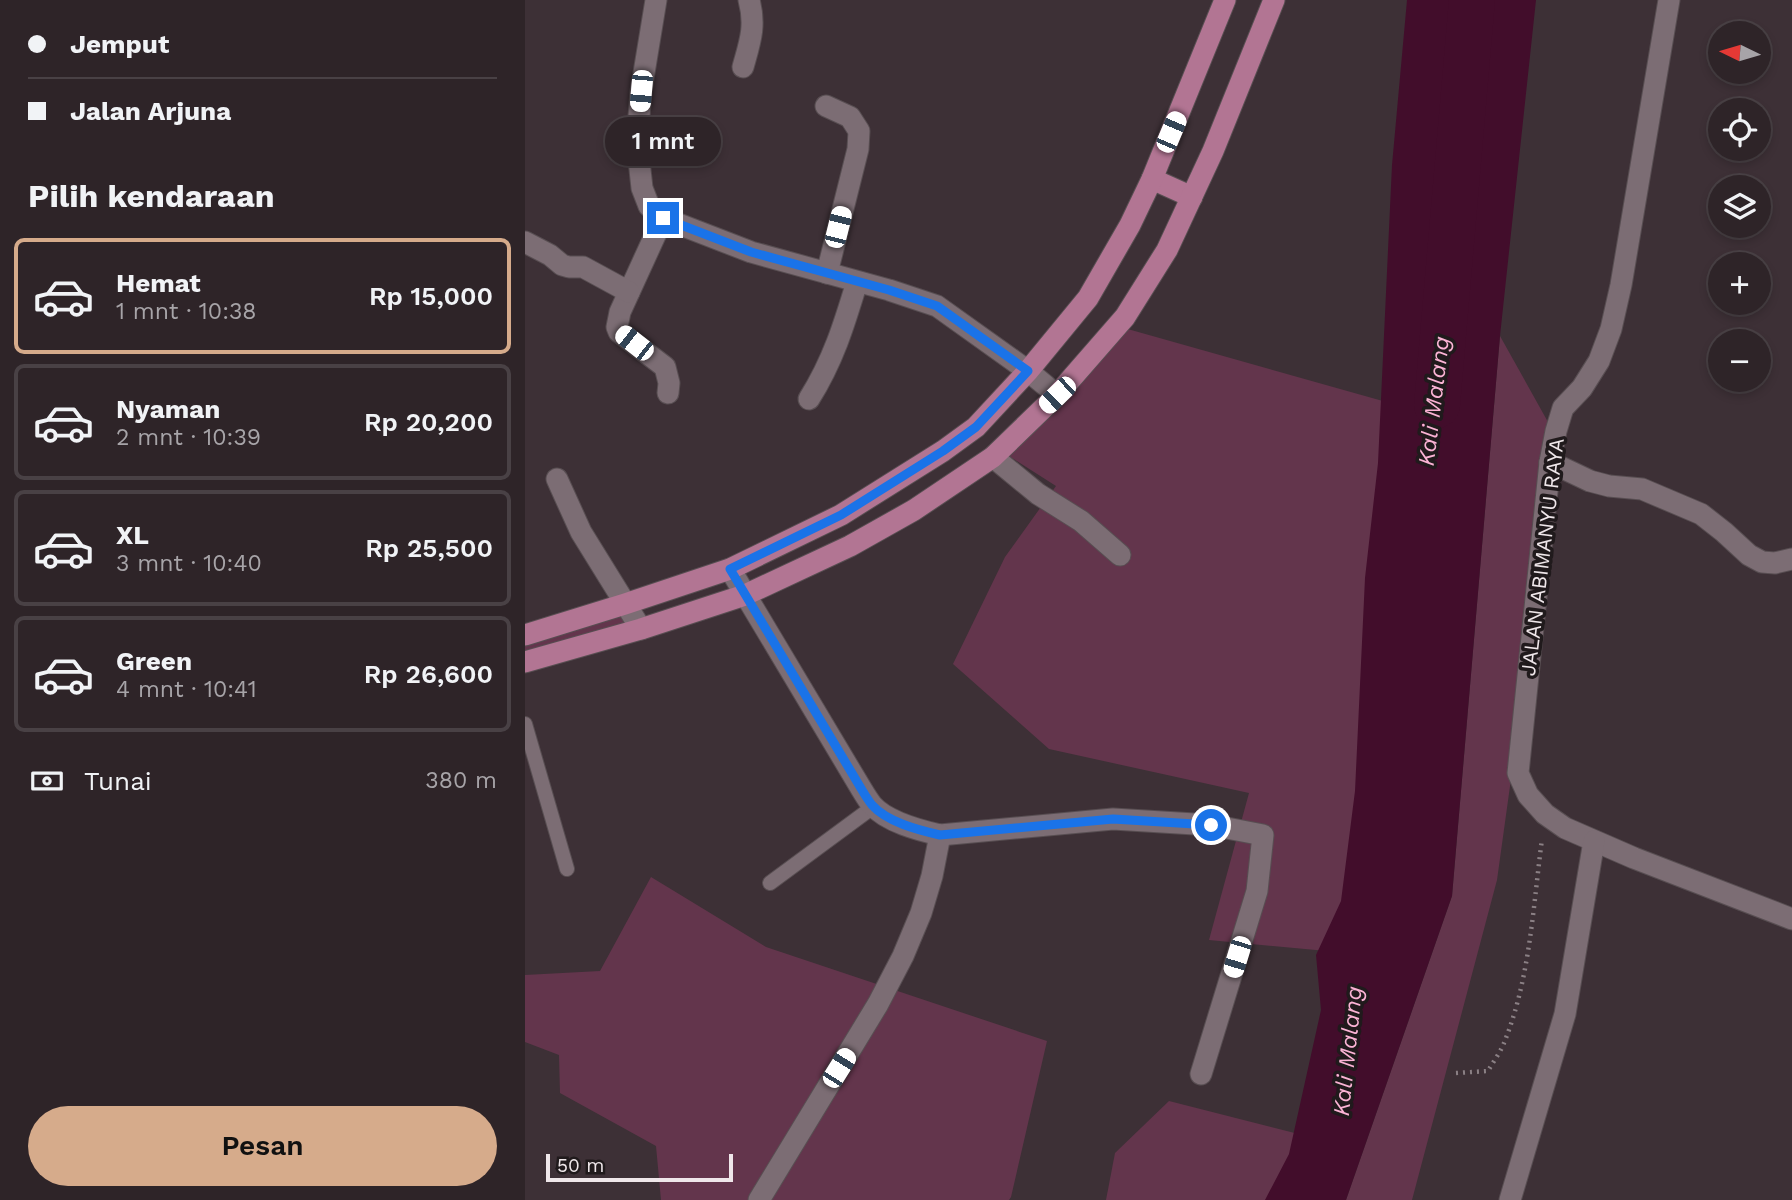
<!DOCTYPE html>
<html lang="id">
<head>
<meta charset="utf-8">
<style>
  :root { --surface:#2e2428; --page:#362c30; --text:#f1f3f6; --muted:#a7a4a8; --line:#494145; --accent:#d6ab8b }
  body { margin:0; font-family:"Work Sans",sans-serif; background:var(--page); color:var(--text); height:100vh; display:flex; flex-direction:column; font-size:26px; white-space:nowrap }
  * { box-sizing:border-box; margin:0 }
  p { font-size:23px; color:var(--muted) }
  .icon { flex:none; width:38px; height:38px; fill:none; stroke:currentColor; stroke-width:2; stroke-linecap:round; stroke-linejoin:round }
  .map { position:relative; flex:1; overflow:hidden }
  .side { display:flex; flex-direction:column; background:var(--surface); width:525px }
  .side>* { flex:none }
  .top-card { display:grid; align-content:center; height:154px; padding:0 28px; background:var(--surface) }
  .needle { width:46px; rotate:275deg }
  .buttons { position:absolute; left:1183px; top:21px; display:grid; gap:14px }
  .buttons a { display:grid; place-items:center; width:63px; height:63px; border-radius:50%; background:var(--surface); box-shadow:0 4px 10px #0003,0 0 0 2px var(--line); font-size:35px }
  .scale { position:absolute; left:21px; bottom:18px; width:187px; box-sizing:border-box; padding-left:7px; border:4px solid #efe7ea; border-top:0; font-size:19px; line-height:24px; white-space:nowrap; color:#efe7ea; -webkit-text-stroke:5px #201a1c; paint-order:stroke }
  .end { position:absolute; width:32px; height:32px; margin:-16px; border:9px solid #1a73e8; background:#fff; box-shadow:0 0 0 4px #fff }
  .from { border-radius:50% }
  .bubble { position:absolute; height:49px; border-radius:24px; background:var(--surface); box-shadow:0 4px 10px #0003,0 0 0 2px var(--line); font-size:23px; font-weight:600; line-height:49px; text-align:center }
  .car { position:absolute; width:21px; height:42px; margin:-21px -10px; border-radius:9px; box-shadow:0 0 5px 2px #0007; background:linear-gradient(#fff 24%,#345 0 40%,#fff 0 76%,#345 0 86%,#fff 0) }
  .top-card b { display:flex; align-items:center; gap:24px; height:66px; font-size:26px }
  .top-card b+b { border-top:2px solid var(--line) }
  .top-card i { width:18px; height:18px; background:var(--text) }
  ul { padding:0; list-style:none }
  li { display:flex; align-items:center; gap:21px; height:116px; margin:0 14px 10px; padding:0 14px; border:4px solid var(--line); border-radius:10px }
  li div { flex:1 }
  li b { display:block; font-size:26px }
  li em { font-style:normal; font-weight:600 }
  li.active { border-color:var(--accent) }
  li>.icon { width:63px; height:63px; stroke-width:1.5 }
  h2 { padding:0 28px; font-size:32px; line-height:84px }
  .pay { display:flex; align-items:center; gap:18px; height:77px; padding:0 28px; font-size:26px }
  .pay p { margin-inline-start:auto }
  .primary-button { display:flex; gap:14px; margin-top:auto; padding:14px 28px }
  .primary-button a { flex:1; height:80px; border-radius:42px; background:var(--accent); color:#111; font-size:28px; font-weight:600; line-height:80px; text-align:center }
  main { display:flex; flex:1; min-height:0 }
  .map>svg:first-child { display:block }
</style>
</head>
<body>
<main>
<section class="side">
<div class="top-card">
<b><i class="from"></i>Jemput</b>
<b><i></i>Jalan Arjuna</b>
</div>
<h2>Pilih kendaraan</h2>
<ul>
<li class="active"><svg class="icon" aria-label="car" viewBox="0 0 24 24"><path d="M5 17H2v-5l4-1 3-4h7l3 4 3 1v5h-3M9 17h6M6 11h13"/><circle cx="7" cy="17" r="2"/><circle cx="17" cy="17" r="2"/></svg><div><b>Hemat</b><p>1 mnt · 10:38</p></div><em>Rp 15,000</em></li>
<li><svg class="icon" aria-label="car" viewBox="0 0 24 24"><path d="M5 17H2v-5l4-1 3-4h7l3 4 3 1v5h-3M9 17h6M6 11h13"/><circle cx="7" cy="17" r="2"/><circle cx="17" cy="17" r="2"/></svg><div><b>Nyaman</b><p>2 mnt · 10:39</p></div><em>Rp 20,200</em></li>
<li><svg class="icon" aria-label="car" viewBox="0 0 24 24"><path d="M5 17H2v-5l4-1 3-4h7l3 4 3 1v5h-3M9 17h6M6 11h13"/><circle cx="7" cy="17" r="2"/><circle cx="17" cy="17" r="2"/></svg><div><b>XL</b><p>3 mnt · 10:40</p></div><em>Rp 25,500</em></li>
<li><svg class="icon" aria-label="car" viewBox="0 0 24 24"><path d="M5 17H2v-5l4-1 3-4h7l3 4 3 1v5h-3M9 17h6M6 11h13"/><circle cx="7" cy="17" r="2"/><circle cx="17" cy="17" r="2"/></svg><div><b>Green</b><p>4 mnt · 10:41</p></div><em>Rp 26,600</em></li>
</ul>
<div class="pay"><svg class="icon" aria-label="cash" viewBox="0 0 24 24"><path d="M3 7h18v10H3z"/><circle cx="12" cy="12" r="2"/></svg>Tunai<p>380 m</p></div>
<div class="primary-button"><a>Pesan</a></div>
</section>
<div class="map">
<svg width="1267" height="1200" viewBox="0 0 1267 1200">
  <rect width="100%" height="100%" fill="#3d3036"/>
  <!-- green -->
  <g fill="#63354c">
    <polygon points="592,326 911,416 834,954 684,940 724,793 524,749 428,664 480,557 531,486 468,446"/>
    <polygon points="975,336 1033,440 972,880 887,1200 821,1200 927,896"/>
    <polygon points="100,604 116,629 0,662 0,635"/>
    <polygon points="126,877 241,947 522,1041 486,1197 484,1200 136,1200 131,1146 35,1093 34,1055 0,1042 0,975 75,971"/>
    <polygon points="644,1101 813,1144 791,1200 581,1200 590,1153"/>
  </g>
  <!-- water -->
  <polygon fill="#420d2b" points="882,0 1011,0 975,336 927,896 821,1200 740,1200 764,1154 796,1010 791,955 816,901 830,791 840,578 853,463 867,165"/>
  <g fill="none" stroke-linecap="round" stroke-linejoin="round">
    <!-- river -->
    <polyline stroke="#420d2b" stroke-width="46" points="912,405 947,0"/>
    <!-- service casing -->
    <g stroke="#584e52" stroke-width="16">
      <g id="service">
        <polyline points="0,724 42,869"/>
        <polyline points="245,883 348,807"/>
      </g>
    </g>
    <!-- minor casing -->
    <g stroke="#584e52" stroke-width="23">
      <g id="minor">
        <polyline points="131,0 116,91 112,142 117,188 124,206 138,218 226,252 364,290 412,306 503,371 532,395"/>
        <polyline points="1144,0 1096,285 1086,329 1074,361 1057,388 1038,408 1031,431 1025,462 993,773 1003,795 1020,814 1040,828 1109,858 1267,919"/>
        <path d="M218 67C225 42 231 26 224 0"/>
        <polyline points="301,106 325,117 334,131 333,149 302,273"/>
        <polyline points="138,218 95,312 92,327 94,332 140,367 144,383 143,393"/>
        <polyline points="0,242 25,255 37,265 44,267 58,267 104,292"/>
        <path d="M284 399C308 361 319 325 332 282"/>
        <polyline points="468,457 513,494 556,521 595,555"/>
        <polyline points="1025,462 1065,481 1084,486 1117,489 1176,514 1199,532 1224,555 1237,562 1250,563 1267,559"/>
        <polyline points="32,479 56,532 116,629"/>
        <path d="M205 569 337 790C340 795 343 800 347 805 362 822 393 830 415 835L588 819 686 825 738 835 732 891 676 1074"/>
        <polyline points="234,1200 353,1004 378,956 396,913 407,876 415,835"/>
        <polyline points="985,1200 1040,1014 1069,841"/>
      </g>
    </g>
    <!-- primary casing -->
    <g stroke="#584e52" stroke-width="23">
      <g id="primary">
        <polyline points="627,179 667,197"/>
        <polyline points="0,635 100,604 205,569 316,515 418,451 451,427 503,371 563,298 605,225 627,179 700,0"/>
        <polyline points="0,662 116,629 220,595 325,546 389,510 468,457 532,395 600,317 642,250 688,151 749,0"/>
      </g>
    </g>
    <!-- path -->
    <path stroke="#8b8085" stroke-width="4.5" stroke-dasharray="2 5" stroke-linecap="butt" d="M931 1073 963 1071C968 1062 975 1053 979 1043 1005 979 1008 907 1017 839"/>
    <!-- service -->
    <use href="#service" stroke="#7c6d74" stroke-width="14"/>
    <!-- minor -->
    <use href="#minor" stroke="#7c6d74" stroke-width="21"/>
    <!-- primary -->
    <use href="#primary" stroke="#b27593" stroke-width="21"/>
  </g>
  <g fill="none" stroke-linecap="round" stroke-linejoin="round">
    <!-- route -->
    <path stroke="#1a73e8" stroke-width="9" d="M138 218 226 252 364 290 412 306 503 371 451 427 418 451 316 515 205 569 337 790C340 795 343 800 347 805 362 822 393 830 415 835L588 819 686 825"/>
  </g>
  <g text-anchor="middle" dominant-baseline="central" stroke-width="7" stroke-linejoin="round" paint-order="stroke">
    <!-- street labels -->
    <g font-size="21" fill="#efe7ea" stroke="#201a1c">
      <text transform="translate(1017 557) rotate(-83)">JALAN ABIMANYU RAYA</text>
    </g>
    <!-- water labels -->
    <g font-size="23" font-style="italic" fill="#fbb3d5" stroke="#201a1c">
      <text transform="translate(909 401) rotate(-83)">Kali Malang</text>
      <text transform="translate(823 1051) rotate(-84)">Kali Malang</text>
    </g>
  </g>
</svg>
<div class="buttons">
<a><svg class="needle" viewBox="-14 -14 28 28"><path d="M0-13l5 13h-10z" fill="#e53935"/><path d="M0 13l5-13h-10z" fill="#a7a4a8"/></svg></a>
<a><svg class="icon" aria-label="locate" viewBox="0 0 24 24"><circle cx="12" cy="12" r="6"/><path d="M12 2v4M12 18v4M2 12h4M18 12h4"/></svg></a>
<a><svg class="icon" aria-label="layers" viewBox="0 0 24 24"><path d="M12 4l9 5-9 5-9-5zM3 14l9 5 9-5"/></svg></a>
<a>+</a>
<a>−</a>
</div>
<div class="scale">50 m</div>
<i class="end from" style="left:686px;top:825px"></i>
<i class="end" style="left:138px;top:218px"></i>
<div class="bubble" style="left:80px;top:117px;width:116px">1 mnt</div>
<i class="car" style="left:116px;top:91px;rotate:185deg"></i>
<i class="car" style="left:646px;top:132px;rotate:23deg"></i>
<i class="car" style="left:313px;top:227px;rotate:14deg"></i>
<i class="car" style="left:109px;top:343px;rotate:308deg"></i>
<i class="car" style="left:532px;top:395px;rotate:226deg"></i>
<i class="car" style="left:712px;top:957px;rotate:197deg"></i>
<i class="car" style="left:314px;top:1068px;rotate:32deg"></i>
</div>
</main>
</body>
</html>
